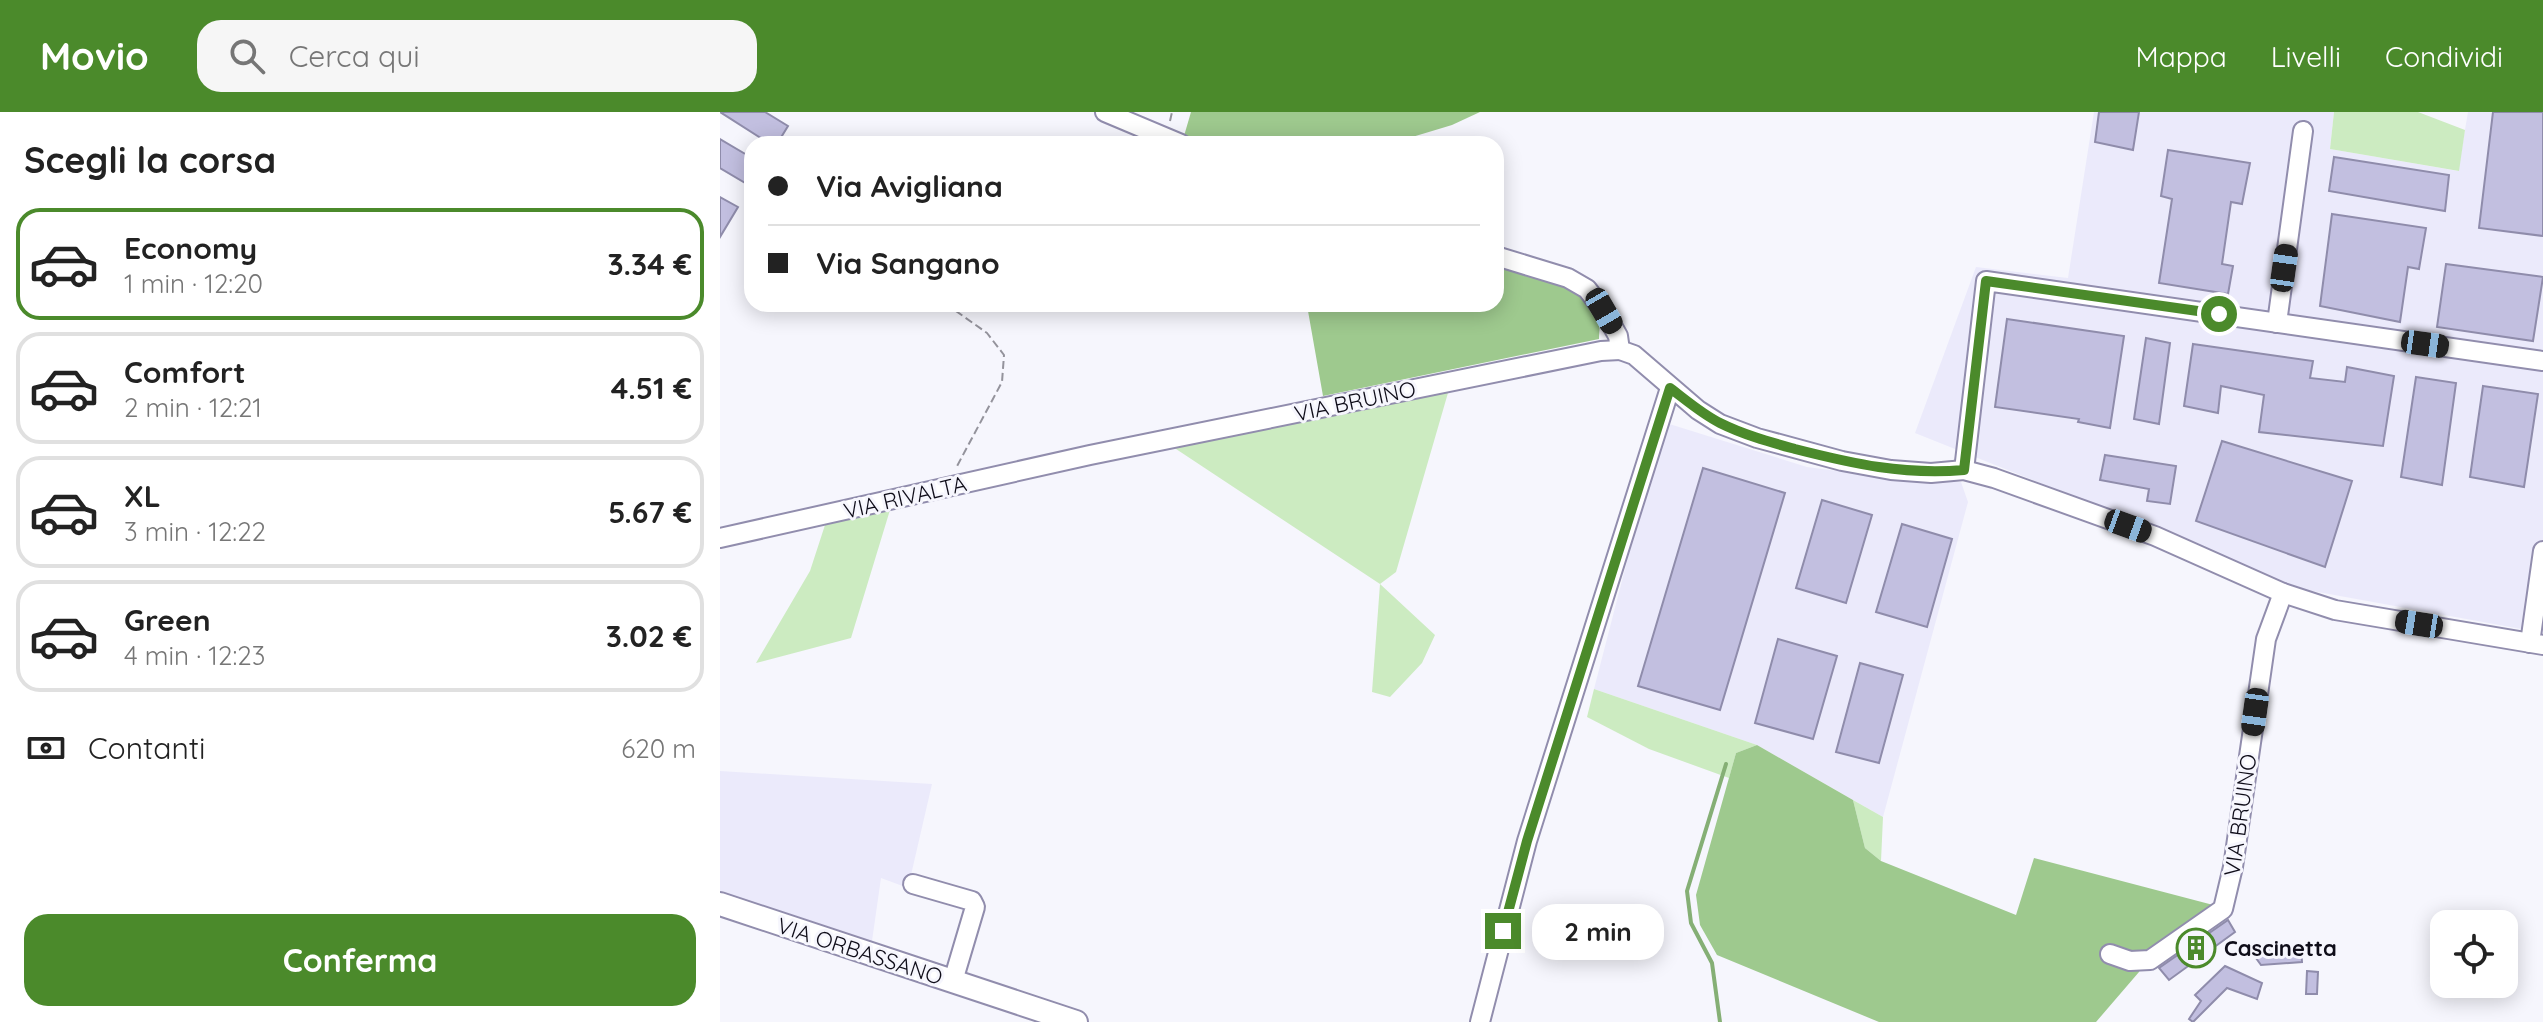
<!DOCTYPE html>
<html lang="it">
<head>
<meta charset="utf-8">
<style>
  :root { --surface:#fff; --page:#f6f6f6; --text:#222; --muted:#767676; --line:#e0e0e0; --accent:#4b8a2b }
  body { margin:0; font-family:Quicksand,sans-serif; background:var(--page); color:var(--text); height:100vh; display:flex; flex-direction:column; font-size:30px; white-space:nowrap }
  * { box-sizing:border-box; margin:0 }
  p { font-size:26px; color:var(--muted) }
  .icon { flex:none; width:44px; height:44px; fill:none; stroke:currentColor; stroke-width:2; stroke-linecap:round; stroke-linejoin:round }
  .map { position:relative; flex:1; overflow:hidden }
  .panel { display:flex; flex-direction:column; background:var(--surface); width:720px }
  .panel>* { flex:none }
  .top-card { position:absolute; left:24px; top:24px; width:760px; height:176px; border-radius:24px; box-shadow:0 4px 20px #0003; display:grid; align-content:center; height:176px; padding:0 24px; background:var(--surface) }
  .buttons { position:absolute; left:1710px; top:798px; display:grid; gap:16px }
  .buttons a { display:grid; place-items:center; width:88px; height:88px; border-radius:16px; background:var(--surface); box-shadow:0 4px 20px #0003; font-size:40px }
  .end { position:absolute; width:36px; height:36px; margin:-18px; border:10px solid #4b8a2b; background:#fff; box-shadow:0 0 0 4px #fff }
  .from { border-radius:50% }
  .bubble { position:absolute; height:56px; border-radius:24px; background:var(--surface); box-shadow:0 4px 20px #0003; font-size:26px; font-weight:700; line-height:56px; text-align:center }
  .car { position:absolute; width:24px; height:48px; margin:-24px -12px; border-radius:10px; box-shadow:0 0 6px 2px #0007; background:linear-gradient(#222 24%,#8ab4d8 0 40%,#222 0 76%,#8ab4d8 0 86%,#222 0) }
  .top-card b { display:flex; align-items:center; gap:28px; height:76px; font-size:30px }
  .top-card b+b { border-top:2px solid var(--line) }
  .top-card i { width:20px; height:20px; background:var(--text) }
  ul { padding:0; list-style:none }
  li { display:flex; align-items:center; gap:24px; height:112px; margin:0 16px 12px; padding:0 8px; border:4px solid var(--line); border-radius:24px }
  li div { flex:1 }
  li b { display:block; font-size:30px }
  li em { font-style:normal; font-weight:700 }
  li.selected { border-color:var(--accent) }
  li>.icon { width:72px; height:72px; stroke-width:1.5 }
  h2 { padding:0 24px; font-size:36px; line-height:96px }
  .pay { display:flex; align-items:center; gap:20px; height:88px; padding:0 24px; font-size:30px }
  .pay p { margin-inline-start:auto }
  .cta { display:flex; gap:16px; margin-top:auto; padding:16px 24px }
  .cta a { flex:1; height:92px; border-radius:24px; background:var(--accent); color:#fff; font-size:32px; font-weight:700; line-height:92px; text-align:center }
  header { display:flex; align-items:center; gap:48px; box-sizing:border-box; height:112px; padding:0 40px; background:var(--accent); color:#fff }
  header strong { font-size:38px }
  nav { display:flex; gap:44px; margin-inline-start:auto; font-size:28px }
  .search { width:560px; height:72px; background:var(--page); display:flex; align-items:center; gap:20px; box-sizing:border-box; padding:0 28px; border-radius:24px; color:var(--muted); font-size:30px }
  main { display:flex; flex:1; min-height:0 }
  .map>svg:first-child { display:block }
</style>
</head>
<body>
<header>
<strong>Movio</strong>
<div class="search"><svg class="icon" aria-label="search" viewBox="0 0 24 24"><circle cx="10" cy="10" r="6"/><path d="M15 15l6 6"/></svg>Cerca qui</div>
<nav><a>Mappa</a><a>Livelli</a><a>Condividi</a></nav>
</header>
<main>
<section class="panel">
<h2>Scegli la corsa</h2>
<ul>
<li class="selected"><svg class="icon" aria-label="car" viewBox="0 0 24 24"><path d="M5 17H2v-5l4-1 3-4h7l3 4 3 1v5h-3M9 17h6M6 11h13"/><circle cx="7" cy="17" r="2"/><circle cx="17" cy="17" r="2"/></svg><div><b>Economy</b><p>1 min · 12:20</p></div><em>3.34 €</em></li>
<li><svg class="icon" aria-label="car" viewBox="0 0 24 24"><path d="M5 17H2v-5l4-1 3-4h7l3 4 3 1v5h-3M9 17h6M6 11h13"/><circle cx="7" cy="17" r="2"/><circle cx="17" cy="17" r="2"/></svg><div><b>Comfort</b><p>2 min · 12:21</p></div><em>4.51 €</em></li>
<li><svg class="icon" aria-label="car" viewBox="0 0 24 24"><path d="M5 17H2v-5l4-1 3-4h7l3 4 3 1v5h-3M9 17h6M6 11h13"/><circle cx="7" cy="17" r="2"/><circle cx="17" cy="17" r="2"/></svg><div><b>XL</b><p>3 min · 12:22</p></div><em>5.67 €</em></li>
<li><svg class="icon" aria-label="car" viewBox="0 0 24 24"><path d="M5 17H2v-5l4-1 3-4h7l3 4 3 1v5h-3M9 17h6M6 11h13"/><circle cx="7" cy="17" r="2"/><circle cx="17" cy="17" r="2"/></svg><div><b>Green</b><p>4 min · 12:23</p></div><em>3.02 €</em></li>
</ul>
<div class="pay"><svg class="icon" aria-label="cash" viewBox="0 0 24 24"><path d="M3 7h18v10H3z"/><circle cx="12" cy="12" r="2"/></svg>Contanti<p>620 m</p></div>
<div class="cta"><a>Conferma</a></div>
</section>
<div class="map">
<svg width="1823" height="910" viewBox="0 0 1823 910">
  <rect width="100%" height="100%" fill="#f6f6fd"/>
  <!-- built -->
  <g fill="#ebeafb">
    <polygon points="1374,0 1614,0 1610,37 1738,59 1748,0 1823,0 1823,521 1587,478 1555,469 1458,426 1195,321 1256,155 1348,166"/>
    <polygon points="943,310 1087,355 1202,370 1241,370 1248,390 1163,705 1037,633 874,577"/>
    <polygon points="0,659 212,672 188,776 161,766 152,829 0,779"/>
  </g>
  <!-- green -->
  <g fill="#ccebc1">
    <polygon points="1614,0 1698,0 1745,18 1739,59 1610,37"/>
    <polygon points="730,274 676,460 660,472 715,523 702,551 670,585 652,580 660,472 453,335"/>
    <polygon points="170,398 131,526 36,551 90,459 105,413"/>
    <polygon points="874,577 1037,633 1016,641 1009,666 929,637 867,605"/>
    <polygon points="1133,688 1163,705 1161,749 1145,736"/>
  </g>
  <!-- forest -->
  <g fill="#9ec98e">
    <polygon points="471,0 760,0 732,13 669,32 483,32 464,24"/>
    <path d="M776 151C810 161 861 165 878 201 881 208 879 219 879 227L603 284 588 199 589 192H776Z"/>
    <polygon points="1037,633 1133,688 1145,736 1161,749 1296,803 1314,746 1497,794 1425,845 1419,860 1376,910 1159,910 997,843 980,813 976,783 1016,641"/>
  </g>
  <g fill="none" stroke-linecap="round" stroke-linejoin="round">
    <!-- stream -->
    <polyline stroke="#85af75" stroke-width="4" points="1000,910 992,851 971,811 967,779 1006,652"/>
  </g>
  <!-- building -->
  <g fill="#c2bfe0" stroke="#8f8cab" stroke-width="2">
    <polygon points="0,0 45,0 68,14 57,32 50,32"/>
    <polygon points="1379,0 1419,0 1413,38 1375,30"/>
    <polygon points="1773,0 1823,0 1823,124 1759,116"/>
    <polygon points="0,27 32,46 32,75 0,56"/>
    <polygon points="1448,38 1530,51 1522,92 1511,90 1502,152 1513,154 1508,182 1439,171 1452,87 1441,84"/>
    <polygon points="1614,45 1729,63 1725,99 1609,79"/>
    <polygon points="0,85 18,95 0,125"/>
    <polygon points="1612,102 1706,116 1699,157 1688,155 1680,210 1600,194"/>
    <polygon points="1726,152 1823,165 1813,229 1717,215"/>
    <polygon points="1287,207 1404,224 1390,316 1358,310 1359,307 1275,295"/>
    <polygon points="1426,226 1450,231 1439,312 1414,307"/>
    <polygon points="1473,232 1593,249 1590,266 1625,270 1627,255 1674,264 1663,334 1539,320 1544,283 1501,274 1498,301 1464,294"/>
    <polygon points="1696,265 1736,271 1722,373 1681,365"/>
    <polygon points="1763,274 1818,282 1804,375 1750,365"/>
    <polygon points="1502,329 1632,369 1605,455 1476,409"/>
    <polygon points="1385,343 1456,354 1450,392 1427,389 1429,377 1380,368"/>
    <polygon points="983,356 1065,381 1000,598 918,574"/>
    <polygon points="1102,388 1152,403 1126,491 1076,476"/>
    <polygon points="1182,412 1232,427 1207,515 1156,500"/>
    <polygon points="1058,527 1117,544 1093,627 1035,611"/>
    <polygon points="1140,551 1183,563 1159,651 1116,640"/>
    <polygon points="1508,808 1515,820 1449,868 1439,856"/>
    <polygon points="1581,835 1582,850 1541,853 1531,839"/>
    <polygon points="1505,854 1542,871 1537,887 1507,876 1473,910 1469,907 1481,889 1475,883"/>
    <polygon points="1587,859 1598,860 1597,882 1586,882"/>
  </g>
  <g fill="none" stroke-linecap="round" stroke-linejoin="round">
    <!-- minor casing -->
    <g stroke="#918dad" stroke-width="22">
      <g id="minor">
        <polyline points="385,0 461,32"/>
        <polyline points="776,144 848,166 867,177 884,199 898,224 900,238 914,243 978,298 1000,312 1037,326 1122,349 1171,358 1211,361 1244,358 1274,366 1435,424 1563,481 1615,498 1823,533"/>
        <polyline points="1557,211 1583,19"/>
        <polyline points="1244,358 1266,169 1823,249"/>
        <polyline points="0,426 370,343 881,239 900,238"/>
        <polyline points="1810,531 1823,439"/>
        <polyline points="193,772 252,789 255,795 233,869"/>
        <polyline points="1390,842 1410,849 1430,848 1503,797 1513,755 1546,527 1563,481"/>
        <polyline points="760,910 807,729 950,276"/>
      </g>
    </g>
    <!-- major casing -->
    <g stroke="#918dad" stroke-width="26">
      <polyline id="major" points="0,792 356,910"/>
    </g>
    <!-- path -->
    <g stroke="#94939c" stroke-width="2" stroke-dasharray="8 4" stroke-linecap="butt">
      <polyline points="450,9 452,0"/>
      <polyline points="226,192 267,221 284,243 282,270 236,356"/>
    </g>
    <!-- minor -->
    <use href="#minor" stroke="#fff" stroke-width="18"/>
    <!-- major -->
    <use href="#major" stroke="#fff" stroke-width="22"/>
  </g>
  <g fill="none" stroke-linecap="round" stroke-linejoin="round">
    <!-- route -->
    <path stroke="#4b8a2b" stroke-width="10" d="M783 819 807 729 950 276C966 288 982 302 1000 311 1024 323 1050 330 1075 337 1134 352 1183 363 1244 358L1266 169 1499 202"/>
  </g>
  <!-- icons -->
  <defs>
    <g id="building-ring" transform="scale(2)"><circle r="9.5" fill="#f6f6fd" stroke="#4b8a2b" stroke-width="1.5"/><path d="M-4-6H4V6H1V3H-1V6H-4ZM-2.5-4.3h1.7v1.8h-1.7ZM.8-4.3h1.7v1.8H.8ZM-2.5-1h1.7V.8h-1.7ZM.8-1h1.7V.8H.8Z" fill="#4b8a2b"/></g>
  </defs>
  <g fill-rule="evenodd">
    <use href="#building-ring" x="1476" y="836"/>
  </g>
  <g text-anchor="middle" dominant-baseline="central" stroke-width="6" stroke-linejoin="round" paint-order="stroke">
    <!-- street labels -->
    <g font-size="22" fill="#0f0d19" stroke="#f6f6fd">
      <text transform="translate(635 289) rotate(-12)">VIA BRUINO</text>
      <text transform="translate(185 385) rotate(-13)">VIA RIVALTA</text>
      <text transform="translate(1520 703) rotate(-82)">VIA BRUINO</text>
      <text transform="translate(140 839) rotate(18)">VIA ORBASSANO</text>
    </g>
    <!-- poi labels -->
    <g font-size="22" font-weight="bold" fill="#0f0d19" stroke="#f6f6fd" text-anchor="start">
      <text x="1504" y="836">Cascinetta</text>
    </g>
  </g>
</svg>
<div class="buttons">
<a><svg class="icon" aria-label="locate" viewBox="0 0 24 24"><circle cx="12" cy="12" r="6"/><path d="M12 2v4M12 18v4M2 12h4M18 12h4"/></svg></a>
</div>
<i class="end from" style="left:1499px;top:202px"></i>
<i class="end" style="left:783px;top:819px"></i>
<div class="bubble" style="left:812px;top:792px;width:132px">2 min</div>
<i class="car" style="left:1564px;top:156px;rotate:8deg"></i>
<i class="car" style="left:884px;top:199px;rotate:150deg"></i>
<i class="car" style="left:1705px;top:232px;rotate:98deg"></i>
<i class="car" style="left:1408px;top:414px;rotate:110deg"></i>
<i class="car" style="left:1699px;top:512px;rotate:279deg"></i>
<i class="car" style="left:1535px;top:600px;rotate:188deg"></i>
<div class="top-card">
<b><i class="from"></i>Via Avigliana</b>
<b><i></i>Via Sangano</b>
</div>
</div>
</main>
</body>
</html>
